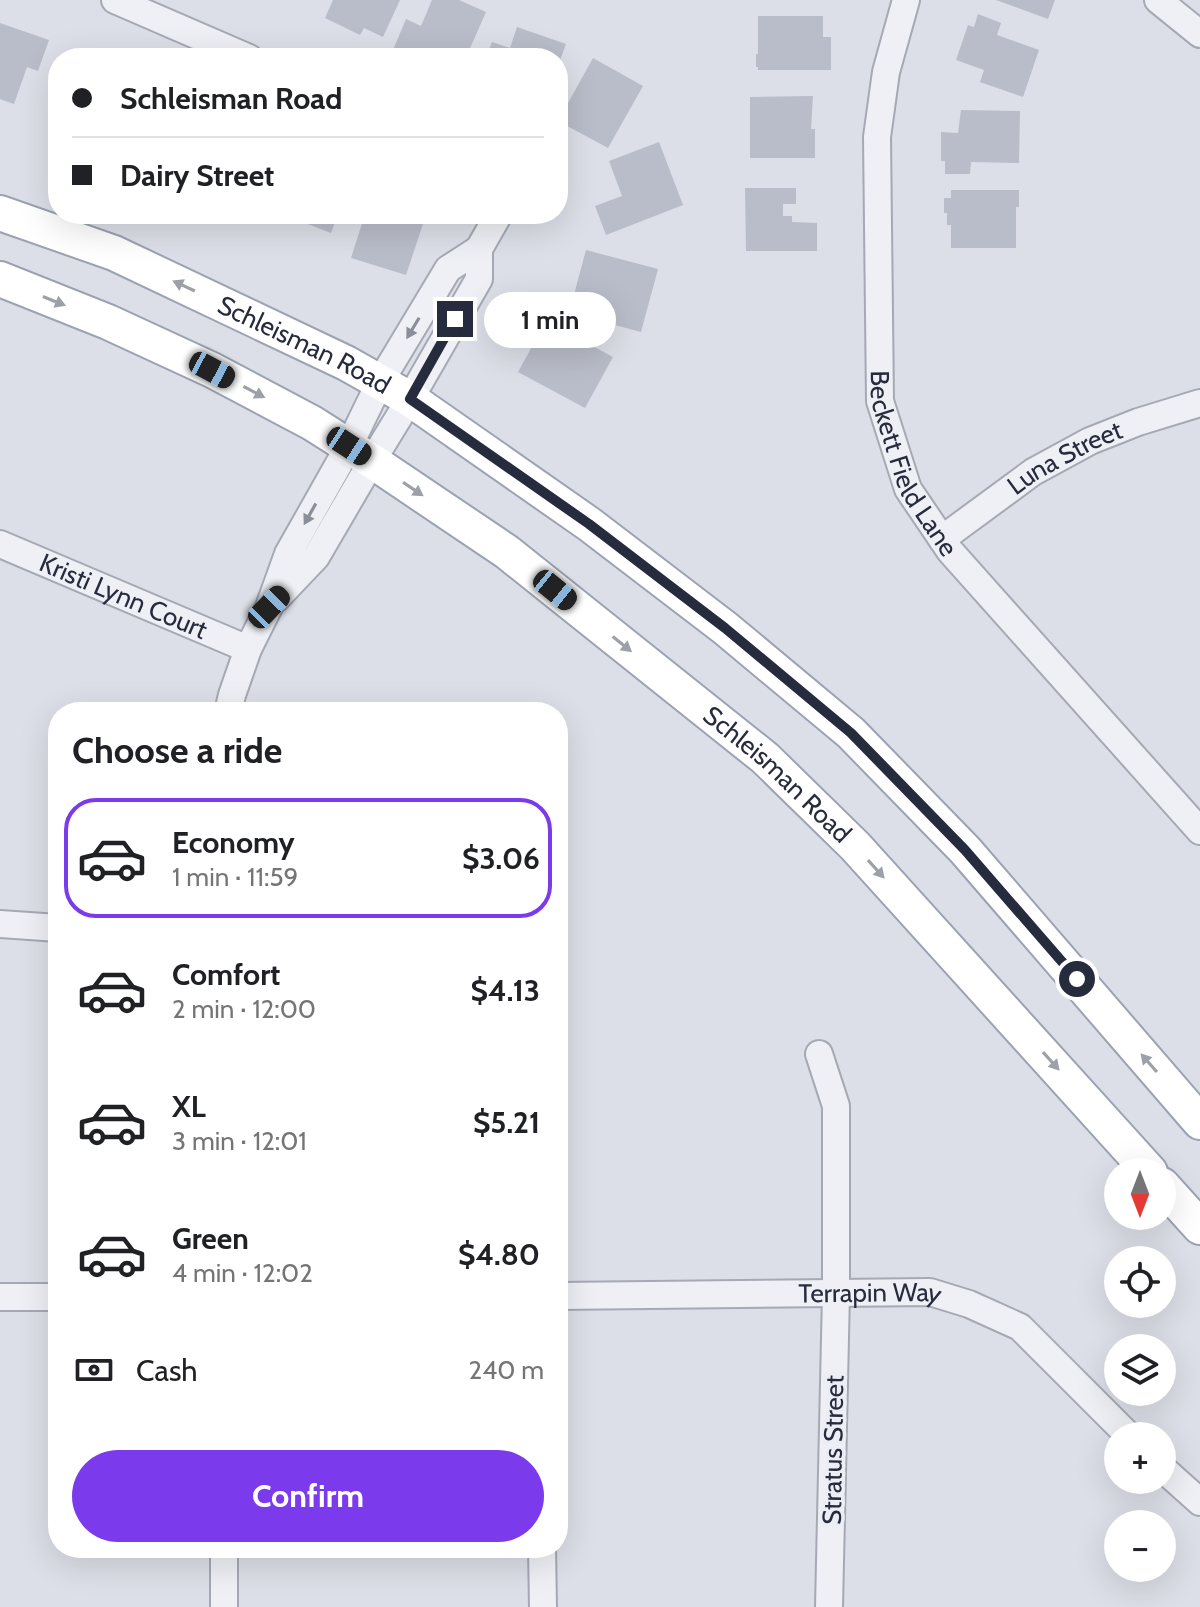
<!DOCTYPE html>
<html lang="en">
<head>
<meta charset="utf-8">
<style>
  :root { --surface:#fff; --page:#f2f2f2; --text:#202124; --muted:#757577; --line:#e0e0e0; --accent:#7c3aed }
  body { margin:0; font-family:Cabin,sans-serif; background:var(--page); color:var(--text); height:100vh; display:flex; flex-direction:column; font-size:30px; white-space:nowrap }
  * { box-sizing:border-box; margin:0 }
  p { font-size:26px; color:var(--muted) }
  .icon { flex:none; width:44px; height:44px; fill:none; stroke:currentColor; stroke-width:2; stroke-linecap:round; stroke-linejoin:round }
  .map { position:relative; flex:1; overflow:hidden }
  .panel { position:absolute; left:48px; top:702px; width:520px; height:856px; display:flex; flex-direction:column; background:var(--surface); border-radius:32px; box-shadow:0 8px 32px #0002 }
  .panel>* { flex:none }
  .banner { position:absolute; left:48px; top:48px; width:520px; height:176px; border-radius:32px; box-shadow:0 8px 32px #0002; display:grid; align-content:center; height:176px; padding:0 24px; background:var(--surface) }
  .needle { width:52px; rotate:180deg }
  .tools { position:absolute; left:1104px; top:1158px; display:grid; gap:16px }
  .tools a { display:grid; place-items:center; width:72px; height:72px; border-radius:50%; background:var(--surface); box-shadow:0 8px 32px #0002; font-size:40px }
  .end { position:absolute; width:36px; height:36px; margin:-18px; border:10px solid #262b3d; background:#fff; box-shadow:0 0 0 4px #fff }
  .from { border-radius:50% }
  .bubble { position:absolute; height:56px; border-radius:28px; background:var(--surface); box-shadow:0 8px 32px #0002; font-size:26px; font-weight:800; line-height:56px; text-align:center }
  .car { position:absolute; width:24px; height:48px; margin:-24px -12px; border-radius:10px; box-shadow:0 0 6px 2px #0007; background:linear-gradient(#222 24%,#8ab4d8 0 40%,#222 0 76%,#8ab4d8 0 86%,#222 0) }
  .banner b { display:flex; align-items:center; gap:28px; height:76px; font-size:30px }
  .banner b+b { border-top:2px solid var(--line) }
  .banner i { width:20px; height:20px; background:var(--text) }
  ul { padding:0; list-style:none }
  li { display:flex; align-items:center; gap:24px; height:120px; margin:0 16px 12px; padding:0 8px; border:4px solid transparent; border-radius:32px }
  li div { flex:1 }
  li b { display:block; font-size:30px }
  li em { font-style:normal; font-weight:800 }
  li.active { border-color:var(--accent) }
  li>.icon { width:72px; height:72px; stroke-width:1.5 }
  h2 { padding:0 24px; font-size:36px; line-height:96px }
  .pay { display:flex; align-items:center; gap:20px; height:88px; padding:0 24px; font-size:30px }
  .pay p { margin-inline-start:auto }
  .cta { display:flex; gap:16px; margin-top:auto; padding:16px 24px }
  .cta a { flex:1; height:92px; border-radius:48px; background:var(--accent); color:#fff; font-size:32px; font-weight:800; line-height:92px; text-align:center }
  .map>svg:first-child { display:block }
</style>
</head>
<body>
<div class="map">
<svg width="1200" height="1607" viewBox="0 0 1200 1607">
  <rect width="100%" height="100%" fill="#dcdfe7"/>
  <!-- building -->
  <g fill="#b9bdc9">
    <polygon points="333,0 400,0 383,37 364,28 360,35 325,18"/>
    <polygon points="432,0 459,0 486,12 467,55 452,48 447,58 412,58 393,50 406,19 421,26"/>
    <polygon points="996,0 1055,0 1048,19"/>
    <polygon points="978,14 1001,23 997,35 1039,50 1023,97 980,82 984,70 956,60 968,25 974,27"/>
    <polygon points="758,16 823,16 823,37 831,37 831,70 758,70 758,67 756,67 756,54 758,54"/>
    <polygon points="0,23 49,40 38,71 27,67 14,104 0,99"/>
    <polygon points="517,27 566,44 558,66 558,58 486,58 492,42 510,48"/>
    <polygon points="593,58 643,86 608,148 558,121"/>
    <polygon points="58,86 58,113 49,110"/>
    <polygon points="813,96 811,129 815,129 815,158 750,158 750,97"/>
    <polygon points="961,110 1020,111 1019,163 971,162 970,174 945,174 945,161 941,161 941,132 958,133"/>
    <polygon points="659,142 683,205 606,235 595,206 622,196 609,161"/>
    <polygon points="745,188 796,188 796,204 783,204 783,216 792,216 792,222 817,223 817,251 746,251"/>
    <polygon points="951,190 1019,190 1019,207 1016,207 1016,248 951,248 951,225 947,225 947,213 944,213 944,198 951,198"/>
    <polygon points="282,214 338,214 331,233"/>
    <polygon points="365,214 408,214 407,219 423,224 406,275 351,258"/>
    <polygon points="586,250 658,269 641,332 569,313"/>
    <polygon points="546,321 613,357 585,408 518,372"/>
  </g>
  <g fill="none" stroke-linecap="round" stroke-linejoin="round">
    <!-- minor casing -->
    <g stroke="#a5a9b4" stroke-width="30">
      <g id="minor">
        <polyline points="115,0 249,58"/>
        <path id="s1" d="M906 0 886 72 877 137 880 401 908 489 950 551 1200 831"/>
        <polyline points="1158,0 1200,34"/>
        <path id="s2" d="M942 539 1033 472 1090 441 1138 422 1200 403"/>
        <path id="s3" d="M0 544 248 649"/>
        <polyline points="277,598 316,557 372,461 410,399 479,279 479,249 499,214"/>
        <polyline points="228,712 232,695 248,649 269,607 288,554 349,446 380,382 448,269 479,249"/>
        <polyline points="0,924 58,928"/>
        <polyline points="819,1054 836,1106 836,1293 829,1607"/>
        <path id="s4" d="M558 1296 930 1292 969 1304 1020 1327 1129 1436"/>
        <polyline points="0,1297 58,1297"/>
        <polyline points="1162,1468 1200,1502"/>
        <polyline points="224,1548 224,1607"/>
        <polyline points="542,1548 543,1607"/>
      </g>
    </g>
    <!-- major casing -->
    <g stroke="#9ba2b2" stroke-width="38">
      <g id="major">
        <path id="s5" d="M0 213 114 253 346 363 410 399 589 524 725 628 851 733 965 850 1200 1122"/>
        <path id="s6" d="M0 279 108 322 212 370 312 423 372 461 507 552 765 758 855 846 1150 1172"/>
        <polyline points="1162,1185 1200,1227"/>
      </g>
    </g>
    <!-- minor -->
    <use href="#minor" stroke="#eff0f5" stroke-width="26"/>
    <!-- major -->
    <use href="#major" stroke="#fff" stroke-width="34"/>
  </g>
  <!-- one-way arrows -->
  <defs><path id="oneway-solid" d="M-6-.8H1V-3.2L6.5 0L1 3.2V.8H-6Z" transform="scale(2)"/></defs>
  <g fill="#9da0a8">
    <use href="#oneway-solid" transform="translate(184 286) rotate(-155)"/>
    <use href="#oneway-solid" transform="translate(54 301) rotate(22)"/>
    <use href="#oneway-solid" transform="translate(254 392) rotate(28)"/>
    <use href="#oneway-solid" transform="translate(413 489) rotate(34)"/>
    <use href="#oneway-solid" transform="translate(622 644) rotate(39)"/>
    <use href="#oneway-solid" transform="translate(876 869) rotate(48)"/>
    <use href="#oneway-solid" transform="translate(1051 1061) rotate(48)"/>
    <use href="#oneway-solid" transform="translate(1149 1063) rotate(-131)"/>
  </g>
  <g fill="#8a8e99">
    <use href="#oneway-solid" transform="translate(413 328) rotate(121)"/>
    <use href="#oneway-solid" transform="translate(310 514) rotate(119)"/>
  </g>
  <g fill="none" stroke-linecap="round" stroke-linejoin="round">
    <!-- route -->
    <polyline stroke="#262b3d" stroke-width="10" points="455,319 410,399 589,524 725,628 851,733 965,850 1077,979"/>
  </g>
  <g text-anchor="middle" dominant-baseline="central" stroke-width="7" stroke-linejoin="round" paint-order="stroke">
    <!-- street labels -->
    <g font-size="26" fill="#262b3d" stroke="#ebeef4">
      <text stroke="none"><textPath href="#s5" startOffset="332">Schleisman Road</textPath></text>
      <text stroke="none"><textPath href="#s1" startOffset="474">Beckett Field Lane</textPath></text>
      <text stroke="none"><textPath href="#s2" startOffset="148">Luna Street</textPath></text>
      <text stroke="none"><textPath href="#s3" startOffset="134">Kristi Lynn Court</textPath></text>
      <text stroke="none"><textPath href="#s6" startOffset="928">Schleisman Road</textPath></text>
      <text stroke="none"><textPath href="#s4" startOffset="312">Terrapin Way</textPath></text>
      <text transform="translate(833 1450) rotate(-89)">Stratus Street</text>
    </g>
  </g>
</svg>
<div class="tools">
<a><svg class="needle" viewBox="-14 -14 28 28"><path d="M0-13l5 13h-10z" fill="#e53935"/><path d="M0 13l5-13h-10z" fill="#757577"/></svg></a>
<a><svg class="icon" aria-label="locate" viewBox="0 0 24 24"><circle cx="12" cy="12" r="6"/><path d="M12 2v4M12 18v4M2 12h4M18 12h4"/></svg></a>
<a><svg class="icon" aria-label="layers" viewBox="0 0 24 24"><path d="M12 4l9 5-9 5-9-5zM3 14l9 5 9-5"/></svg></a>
<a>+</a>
<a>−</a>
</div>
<i class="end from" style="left:1077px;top:979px"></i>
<i class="end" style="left:455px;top:319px"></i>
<div class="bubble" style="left:484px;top:292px;width:132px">1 min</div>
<i class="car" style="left:212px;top:370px;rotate:118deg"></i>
<i class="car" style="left:349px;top:446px;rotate:123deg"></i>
<i class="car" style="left:555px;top:590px;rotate:129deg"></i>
<i class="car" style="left:269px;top:607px;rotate:44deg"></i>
<div class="banner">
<b><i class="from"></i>Schleisman Road</b>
<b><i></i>Dairy Street</b>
</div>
<section class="panel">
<h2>Choose a ride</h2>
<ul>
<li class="active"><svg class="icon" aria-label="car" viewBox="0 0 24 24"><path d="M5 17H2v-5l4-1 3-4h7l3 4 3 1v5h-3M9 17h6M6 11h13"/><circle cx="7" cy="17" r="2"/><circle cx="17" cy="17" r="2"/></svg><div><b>Economy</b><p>1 min · 11:59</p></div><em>$3.06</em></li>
<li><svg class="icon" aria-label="car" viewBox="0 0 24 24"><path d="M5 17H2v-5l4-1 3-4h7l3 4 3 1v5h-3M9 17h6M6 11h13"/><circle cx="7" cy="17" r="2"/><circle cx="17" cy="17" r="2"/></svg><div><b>Comfort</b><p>2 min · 12:00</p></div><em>$4.13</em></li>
<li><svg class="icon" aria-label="car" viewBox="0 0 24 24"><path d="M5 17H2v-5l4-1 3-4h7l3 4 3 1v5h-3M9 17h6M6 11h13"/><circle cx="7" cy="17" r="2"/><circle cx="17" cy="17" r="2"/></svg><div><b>XL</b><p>3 min · 12:01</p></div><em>$5.21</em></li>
<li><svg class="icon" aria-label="car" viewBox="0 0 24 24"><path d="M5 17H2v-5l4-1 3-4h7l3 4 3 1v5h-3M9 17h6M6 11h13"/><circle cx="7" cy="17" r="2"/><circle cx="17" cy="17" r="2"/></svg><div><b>Green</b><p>4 min · 12:02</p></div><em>$4.80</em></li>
</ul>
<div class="pay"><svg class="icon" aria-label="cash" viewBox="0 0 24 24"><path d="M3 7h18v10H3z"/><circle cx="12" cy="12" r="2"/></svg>Cash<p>240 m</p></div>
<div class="cta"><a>Confirm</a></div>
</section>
</div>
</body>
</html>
